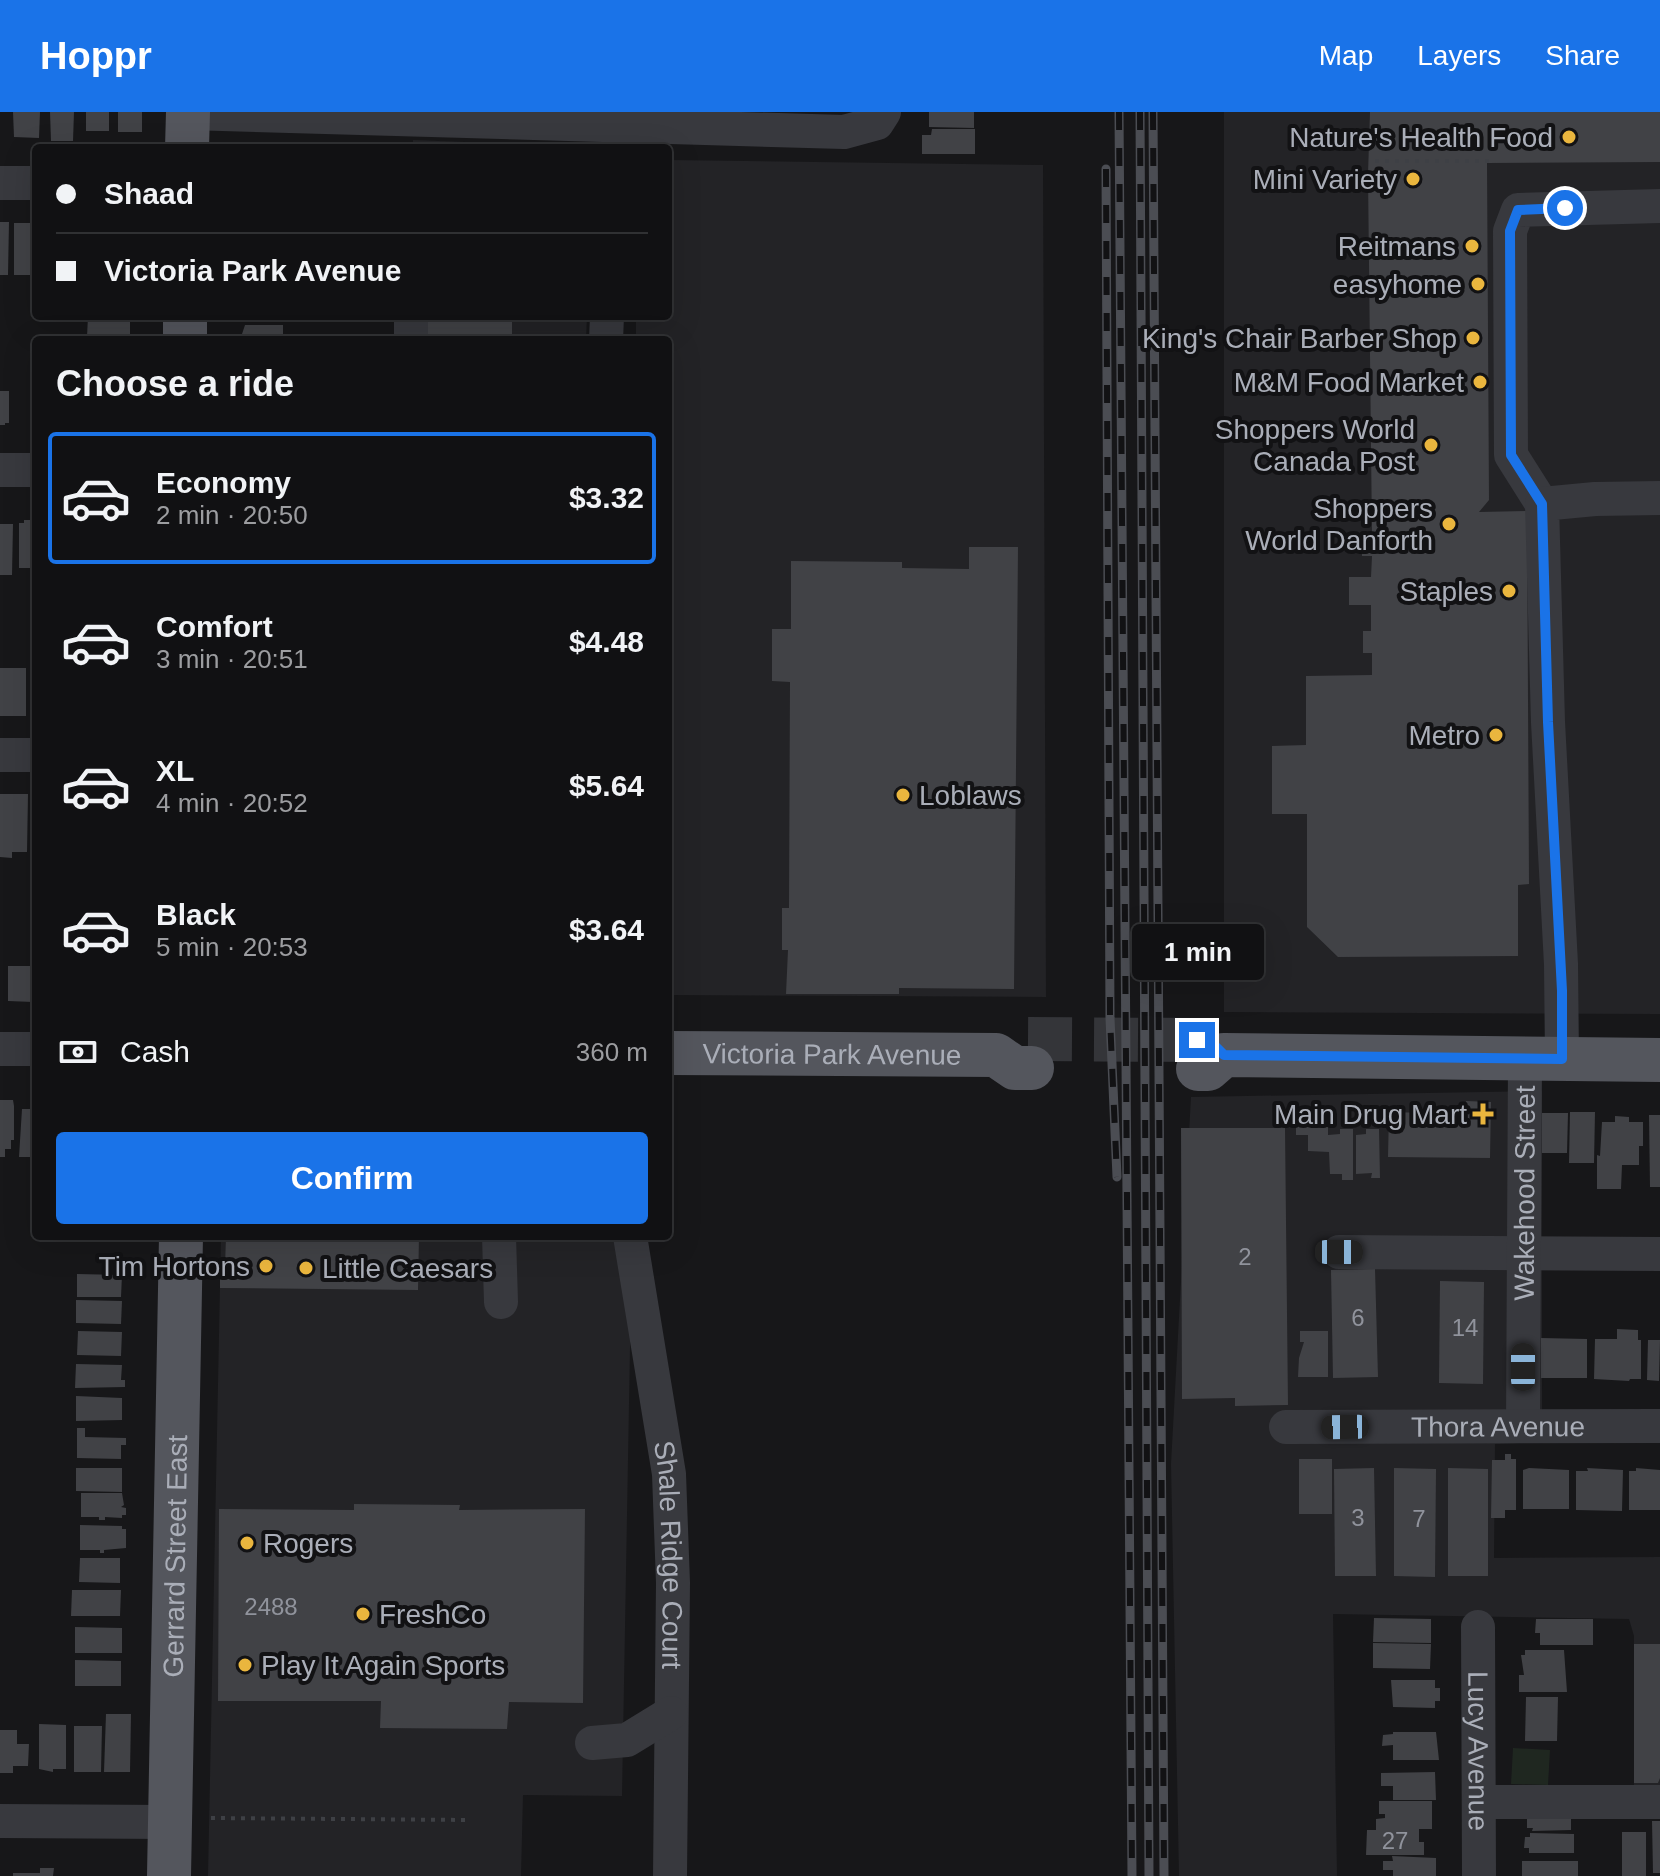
<!DOCTYPE html>
<html lang="en">
<head>
<meta charset="utf-8">
<style>
  :root { --surface:#111113; --page:#1e1f21; --text:#f1f3f6; --muted:#9c9da0; --line:#303133; --accent:#1a73e8 }
  body { margin:0; font-family:Helvetica,sans-serif; background:var(--page); color:var(--text); height:100vh; display:flex; flex-direction:column; font-size:30px; white-space:nowrap }
  * { box-sizing:border-box; margin:0 }
  p { font-size:26px; color:var(--muted) }
  .icon { flex:none; width:44px; height:44px; fill:none; stroke:currentColor; stroke-width:2; stroke-linecap:round; stroke-linejoin:round }
  .map { position:relative; flex:1; overflow:hidden }
  .details { position:absolute; left:32px; top:224px; width:640px; height:904px; display:flex; flex-direction:column; background:var(--surface); border-radius:8px; box-shadow:0 8px 32px #0002,0 0 0 2px var(--line) }
  .details>* { flex:none }
  .top-card { position:absolute; left:32px; top:32px; width:640px; height:176px; border-radius:8px; box-shadow:0 8px 32px #0002,0 0 0 2px var(--line); display:grid; align-content:center; height:176px; padding:0 24px; background:var(--surface) }
  .end { position:absolute; width:36px; height:36px; margin:-18px; border:10px solid #1a73e8; background:#fff; box-shadow:0 0 0 4px #fff }
  .from { border-radius:50% }
  .bubble { position:absolute; height:56px; border-radius:8px; background:var(--surface); box-shadow:0 8px 32px #0002,0 0 0 2px var(--line); font-size:26px; font-weight:700; line-height:56px; text-align:center }
  .car { position:absolute; width:24px; height:48px; margin:-24px -12px; border-radius:10px; box-shadow:0 0 6px 2px #0007; background:linear-gradient(#222 24%,#8ab4d8 0 40%,#222 0 76%,#8ab4d8 0 86%,#222 0) }
  .top-card b { display:flex; align-items:center; gap:28px; height:76px; font-size:30px }
  .top-card b+b { border-top:2px solid var(--line) }
  .top-card i { width:20px; height:20px; background:var(--text) }
  ul { padding:0; list-style:none }
  li { display:flex; align-items:center; gap:24px; height:132px; margin:0 16px 12px; padding:0 8px; border:4px solid transparent; border-radius:8px }
  li div { flex:1 }
  li b { display:block; font-size:30px }
  li em { font-style:normal; font-weight:700 }
  li.on { border-color:var(--accent) }
  li>.icon { width:72px; height:72px; stroke-width:1.5 }
  h2 { padding:0 24px; font-size:36px; line-height:96px }
  .pay { display:flex; align-items:center; gap:20px; height:88px; padding:0 24px; font-size:30px }
  .pay p { margin-inline-start:auto }
  .cta { display:flex; gap:16px; margin-top:auto; padding:16px 24px }
  .cta a { flex:1; height:92px; border-radius:8px; background:var(--accent); color:#fff; font-size:32px; font-weight:700; line-height:92px; text-align:center }
  header { display:flex; align-items:center; gap:48px; box-sizing:border-box; height:112px; padding:0 40px; background:var(--accent); color:#fff }
  header strong { font-size:38px }
  nav { display:flex; gap:44px; margin-inline-start:auto; font-size:28px }
  .map>svg:first-child { display:block }
</style>
</head>
<body>
<header>
<strong>Hoppr</strong>
<nav><a>Map</a><a>Layers</a><a>Share</a></nav>
</header>
<div class="map">
<svg width="1660" height="1764" viewBox="0 0 1660 1764">
  <rect width="100%" height="100%" fill="#171719"/>
  <!-- built -->
  <g fill="#232326">
    <polygon points="1224,0 1660,0 1660,902 1224,900"/>
    <polygon points="413,28 590,35 590,36 413,36"/>
    <polygon points="668,48 1043,53 1046,885 668,883 668,228 636,228 636,204 668,204"/>
    <polygon points="414,204 587,204 586,228 414,228"/>
    <polygon points="1542,979 1542,1330 1495,1332 1494,1446 1660,1445 1660,1678 1634,1678 1634,1524 1629,1507 1333,1502 1337,1764 1179,1764 1171,1352 1191,985"/>
    <polygon points="221,1124 632,1124 622,1684 523,1683 521,1764 208,1764"/>
  </g>
  <!-- green -->
  <polygon fill="#1f2720" points="1513,1636 1550,1638 1548,1673 1511,1672"/>
  <!-- building -->
  <g fill="#414246">
    <polygon points="13,0 40,0 39,26 14,25"/>
    <polygon points="50,0 74,0 73,29 51,29"/>
    <rect x="86" y="0" width="23" height="19"/>
    <rect x="118" y="0" width="24" height="20"/>
    <polygon points="929,0 974,0 974,16 929,15"/>
    <polygon points="1370,0 1660,0 1660,50 1487,51 1489,388 1479,400 1527,399 1529,772 1518,773 1518,844 1338,845 1307,815 1307,702 1272,702 1272,634 1306,633 1306,564 1372,563 1372,541 1363,541 1363,519 1371,519 1371,493 1349,493 1349,465 1371,465 1372,444 1362,444 1362,424 1372,424 1368,62"/>
    <polygon points="932,17 975,17 975,42 922,42 922,23 931,23"/>
    <polygon points="0,110 9,110 8,163 0,163"/>
    <rect x="14" y="111" width="22" height="52"/>
    <polygon points="88,204 130,204 130,226 87,225"/>
    <polygon points="420,204 512,204 512,228 419,228"/>
    <polygon points="245,213 283,213 283,228 245,228 246,225 241,225"/>
    <polygon points="0,279 9,279 9,311 5,311 5,313 0,313"/>
    <polygon points="24,408 31,408 31,412 36,413 36,456 19,456 19,411 24,411"/>
    <polygon points="0,412 13,412 12,463 0,463"/>
    <polygon points="969,435 1018,435 1014,877 899,876 899,882 786,882 788,838 782,838 782,796 789,796 790,570 772,569 772,517 791,517 791,449 902,450 902,456 969,457"/>
    <rect x="0" y="556" width="26" height="48"/>
    <polygon points="0,682 28,682 27,740 12,740 12,746 0,745"/>
    <polygon points="8,854 33,854 33,890 8,889"/>
    <polygon points="0,988 13,988 14,994 14,1028 11,1028 11,1037 5,1037 5,1045 0,1045"/>
    <polygon points="1466,989 1491,990 1490,1046 1388,1045 1389,1000 1429,1001 1429,996 1466,997"/>
    <polygon points="1320,996 1328,998 1328,1023 1340,1022 1340,1017 1353,1017 1353,1068 1342,1068 1342,1062 1330,1062 1329,1040 1308,1039 1308,1023 1296,1023 1296,997"/>
    <polygon points="22,997 30,997 30,1003 36,1003 36,1045 19,1045"/>
    <polygon points="1570,1000 1595,1000 1594,1051 1569,1051"/>
    <polygon points="1542,1001 1568,1001 1567,1041 1542,1041"/>
    <polygon points="1649,1003 1660,1003 1660,1075 1650,1075"/>
    <polygon points="1615,1004 1629,1005 1629,1010 1643,1010 1643,1034 1639,1034 1639,1053 1622,1053 1621,1077 1597,1077 1597,1043 1600,1044 1602,1010 1615,1010"/>
    <polygon points="1181,1016 1285,1016 1288,1293 1235,1294 1235,1286 1182,1287"/>
    <polygon points="1366,1017 1379,1017 1380,1066 1371,1066 1372,1061 1356,1062 1356,1023 1366,1022"/>
    <polygon points="226,1124 419,1124 418,1178 220,1176 220,1155 225,1155"/>
    <polygon points="1375,1157 1378,1265 1333,1266 1331,1158"/>
    <polygon points="77,1162 122,1163 121,1185 77,1185"/>
    <polygon points="1440,1169 1484,1170 1483,1272 1439,1271"/>
    <polygon points="76,1188 122,1189 121,1212 76,1211"/>
    <polygon points="1617,1217 1638,1218 1638,1228 1641,1228 1641,1267 1630,1267 1629,1269 1594,1267 1595,1227 1617,1227"/>
    <polygon points="78,1219 122,1220 121,1244 77,1243"/>
    <polygon points="1300,1219 1328,1219 1328,1265 1298,1265 1299,1246 1304,1230 1300,1230"/>
    <polygon points="1541,1226 1587,1227 1587,1266 1541,1266"/>
    <polygon points="1648,1228 1660,1228 1659,1269 1647,1268"/>
    <polygon points="76,1252 122,1253 121,1268 125,1268 125,1275 75,1276"/>
    <polygon points="76,1284 122,1286 122,1308 76,1309"/>
    <polygon points="77,1316 85,1316 85,1325 126,1326 126,1333 121,1333 121,1347 77,1346"/>
    <polygon points="1505,1342 1511,1342 1511,1347 1516,1347 1516,1398 1505,1398 1505,1406 1491,1406 1492,1348 1505,1348"/>
    <rect x="1299" y="1347" width="33" height="55"/>
    <polygon points="76,1356 122,1356 122,1380 76,1379"/>
    <polygon points="1374,1356 1376,1464 1335,1464 1334,1357"/>
    <polygon points="1394,1356 1436,1357 1435,1465 1394,1464"/>
    <polygon points="1448,1356 1488,1357 1488,1464 1448,1464"/>
    <polygon points="1529,1356 1569,1358 1569,1397 1523,1397 1523,1358"/>
    <polygon points="1587,1356 1623,1358 1622,1399 1576,1398 1576,1359 1588,1359"/>
    <polygon points="1636,1356 1660,1358 1660,1398 1629,1398 1629,1359 1636,1359"/>
    <polygon points="81,1381 122,1381 124,1393 121,1395 126,1396 126,1403 122,1403 122,1406 105,1405 105,1408 99,1408 99,1405 81,1405"/>
    <polygon points="354,1392 460,1393 459,1398 585,1397 583,1591 509,1590 507,1617 380,1616 381,1589 218,1589 219,1397 354,1398"/>
    <polygon points="80,1413 122,1414 122,1417 126,1417 126,1436 104,1438 104,1441 100,1441 100,1438 80,1438"/>
    <polygon points="80,1446 120,1446 120,1471 79,1470"/>
    <polygon points="72,1478 121,1478 120,1504 71,1504"/>
    <polygon points="1374,1506 1431,1507 1431,1531 1373,1530"/>
    <polygon points="1536,1507 1593,1507 1593,1533 1540,1533 1540,1521 1535,1521"/>
    <polygon points="75,1515 122,1516 122,1541 75,1541"/>
    <polygon points="1373,1531 1431,1532 1430,1557 1373,1556"/>
    <polygon points="1634,1532 1660,1532 1660,1666 1658,1671 1634,1671"/>
    <polygon points="1525,1538 1564,1538 1567,1580 1519,1580 1519,1563 1524,1563 1521,1543 1525,1543"/>
    <polygon points="75,1548 121,1549 121,1574 75,1574"/>
    <polygon points="1391,1568 1435,1568 1435,1576 1440,1576 1440,1589 1435,1589 1435,1596 1393,1595"/>
    <polygon points="1526,1585 1558,1585 1557,1629 1525,1629"/>
    <polygon points="106,1602 131,1602 130,1660 104,1660"/>
    <polygon points="39,1612 66,1613 66,1657 53,1657 53,1660 39,1657"/>
    <polygon points="74,1614 102,1614 101,1660 74,1660"/>
    <polygon points="0,1618 17,1618 17,1632 29,1632 28,1654 13,1654 13,1661 0,1661"/>
    <polygon points="1393,1620 1436,1620 1439,1648 1393,1648 1393,1633 1382,1634 1383,1623 1393,1622"/>
    <polygon points="1435,1660 1436,1688 1393,1688 1393,1674 1381,1674 1381,1661"/>
    <polygon points="1379,1689 1432,1689 1432,1717 1419,1717 1419,1730 1424,1730 1424,1743 1366,1743 1367,1718 1376,1718 1376,1707 1385,1706 1385,1702 1379,1702"/>
    <polygon points="1571,1699 1571,1718 1532,1719 1533,1716 1527,1716 1527,1703"/>
    <polygon points="1652,1709 1660,1709 1660,1761 1653,1761"/>
    <rect x="1622" y="1720" width="24" height="44"/>
    <polygon points="1530,1721 1574,1722 1574,1741 1529,1741 1529,1736 1524,1736 1525,1725 1530,1725"/>
    <polygon points="1392,1744 1436,1746 1436,1764 1393,1764 1393,1758 1383,1758 1383,1749 1393,1749"/>
    <rect x="1522" y="1749" width="56" height="15"/>
    <polygon points="40,1756 54,1756 53,1764 13,1764 13,1761 40,1761"/>
  </g>
  <g fill="none" stroke-linecap="round" stroke-linejoin="round">
    <!-- major-tunnel -->
    <polyline stroke="#343539" stroke-width="44" stroke-dasharray="44 22" stroke-linecap="butt" points="1028,927 1197,928"/>
    <!-- path -->
    <g stroke="#3e4045" stroke-width="4" stroke-dasharray="4 6" stroke-linecap="butt">
      <polyline points="1375,49 1494,49"/>
      <polyline points="211,1706 469,1708"/>
    </g>
    <!-- minor -->
    <g stroke="#38393e" stroke-width="34">
      <polyline points="188,1 844,20 877,11 884,0"/>
      <polyline points="0,71 36,71"/>
      <polyline points="411,228 411,204"/>
      <polyline points="606,228 607,204"/>
      <polyline points="0,358 36,358"/>
      <polyline points="1542,392 1511,343 1510,119 1518,98 1660,94"/>
      <polyline points="0,643 36,643"/>
      <polyline points="0,937 36,937"/>
      <polyline points="1562,947 1561,852 1548,610 1542,392 1595,387 1660,386"/>
      <polyline points="499,1124 501,1190"/>
      <path id="s1" d="M630 1124 669 1362 673 1471 670 1764"/>
      <polyline points="1339,1140 1660,1142"/>
      <path id="s2" d="M1523 1313 1525 947"/>
      <path id="s3" d="M1286 1315 1660 1314"/>
      <path id="s4" d="M1478 1515 1479 1764"/>
      <polyline points="592,1631 627,1628 671,1601"/>
      <polyline points="1479,1690 1660,1690"/>
      <polyline points="0,1709 170,1710"/>
    </g>
    <!-- major -->
    <g stroke="#54565d" stroke-width="44">
      <polyline points="187,36 188,0"/>
      <polyline points="185,228 185,204"/>
      <path id="s5" d="M668 941 996 943 1015 956H1032"/>
      <polyline points="1198,957 1208,957 1224,943 1660,948"/>
      <path id="s6" d="M169 1764 181 1124"/>
    </g>
    <!-- rail casing -->
    <g stroke="#4b4d53" stroke-width="9">
      <g id="rail">
        <polyline points="1119,0 1132,1764"/>
        <polyline points="1140,0 1149,1764"/>
        <polyline points="1153,0 1164,1764"/>
        <polyline points="1106,57 1110,906 1117,1065"/>
      </g>
    </g>
    <!-- rail -->
    <use href="#rail" stroke="#121214" stroke-width="6" stroke-dasharray="18" stroke-linecap="butt"/>
  </g>
  <g fill="none" stroke-linecap="round" stroke-linejoin="round">
    <!-- route -->
    <polyline stroke="#1a73e8" stroke-width="10" points="1197,928 1208,927 1224,943 1562,947 1562,879 1548,610 1542,392 1511,343 1510,119 1518,98 1565,96"/>
  </g>
  <!-- markers -->
  <g fill="#eab63e" stroke="#121214" stroke-width="3">
    <circle cx="1569" cy="25" r="8"/>
    <circle cx="1413" cy="67" r="8"/>
    <circle cx="1472" cy="134" r="8"/>
    <circle cx="1478" cy="172" r="8"/>
    <circle cx="1473" cy="226" r="8"/>
    <circle cx="1480" cy="270" r="8"/>
    <circle cx="1431" cy="333" r="8"/>
    <circle cx="1449" cy="412" r="8"/>
    <circle cx="1509" cy="479" r="8"/>
    <circle cx="1496" cy="623" r="8"/>
    <circle cx="903" cy="683" r="8"/>
    <path d="M1479 990h8v8h8v8h-8v8h-8v-8h-8v-8h8z"/>
    <circle cx="266" cy="1154" r="8"/>
    <circle cx="306" cy="1156" r="8"/>
    <circle cx="247" cy="1431" r="8"/>
    <circle cx="363" cy="1502" r="8"/>
    <circle cx="245" cy="1553" r="8"/>
  </g>
  <g text-anchor="middle" dominant-baseline="central" stroke-width="8" stroke-linejoin="round" paint-order="stroke">
    <!-- number labels -->
    <g font-size="24" fill="#90939c">
      <text x="1245" y="1144">2</text>
      <text x="1358" y="1205">6</text>
      <text x="1465" y="1215">14</text>
      <text x="1358" y="1405">3</text>
      <text x="1419" y="1406">7</text>
      <text x="271" y="1494">2488</text>
      <text x="1395" y="1728">27</text>
    </g>
    <!-- poi labels -->
    <g font-size="28" fill="#aaaeb8" stroke="#121214" text-anchor="end">
      <text x="1553" y="25">Nature's Health Food</text>
      <text x="1397" y="67">Mini Variety</text>
      <text x="1456" y="134">Reitmans</text>
      <text x="1462" y="172">easyhome</text>
      <text x="1457" y="226">King's Chair Barber Shop</text>
      <text x="1464" y="270">M&amp;M Food Market</text>
      <text x="1415" y="317">Shoppers World<tspan x="1415" dy="32">Canada Post</tspan></text>
      <text x="1433" y="396">Shoppers<tspan x="1433" dy="32">World Danforth</tspan></text>
      <text x="1493" y="479">Staples</text>
      <text x="1480" y="623">Metro</text>
      <text x="919" y="683" text-anchor="start">Loblaws</text>
      <text x="1467" y="1002">Main Drug Mart</text>
      <text x="250" y="1154">Tim Hortons</text>
      <text x="322" y="1156" text-anchor="start">Little Caesars</text>
      <text x="263" y="1431" text-anchor="start">Rogers</text>
      <text x="379" y="1502" text-anchor="start">FreshCo</text>
      <text x="261" y="1553" text-anchor="start">Play It Again Sports</text>
    </g>
    <!-- street labels -->
    <g font-size="28" fill="#aaaeb8" stroke="#121214">
      <text stroke="none"><textPath href="#s5" startOffset="164">Victoria Park Avenue</textPath></text>
      <text stroke="none"><textPath href="#s2" startOffset="232">Wakehood Street</textPath></text>
      <text stroke="none"><textPath href="#s3" startOffset="212">Thora Avenue</textPath></text>
      <text stroke="none"><textPath href="#s1" startOffset="322">Shale Ridge Court</textPath></text>
      <text stroke="none"><textPath href="#s6" startOffset="320">Gerrard Street East</textPath></text>
      <text stroke="none"><textPath href="#s4" startOffset="124">Lucy Avenue</textPath></text>
    </g>
  </g>
</svg>
<i class="end from" style="left:1565px;top:96px"></i>
<i class="end" style="left:1197px;top:928px"></i>
<div class="bubble" style="left:1132px;top:812px;width:132px">1 min</div>
<i class="car" style="left:1339px;top:1140px;rotate:90deg"></i>
<i class="car" style="left:1523px;top:1255px;rotate:0deg"></i>
<i class="car" style="left:1345px;top:1315px;rotate:269deg"></i>
<div class="top-card">
<b><i class="from"></i>Shaad</b>
<b><i></i>Victoria Park Avenue</b>
</div>
<section class="details">
<h2>Choose a ride</h2>
<ul>
<li class="on"><svg class="icon" aria-label="car" viewBox="0 0 24 24"><path d="M5 17H2v-5l4-1 3-4h7l3 4 3 1v5h-3M9 17h6M6 11h13"/><circle cx="7" cy="17" r="2"/><circle cx="17" cy="17" r="2"/></svg><div><b>Economy</b><p>2 min · 20:50</p></div><em>$3.32</em></li>
<li><svg class="icon" aria-label="car" viewBox="0 0 24 24"><path d="M5 17H2v-5l4-1 3-4h7l3 4 3 1v5h-3M9 17h6M6 11h13"/><circle cx="7" cy="17" r="2"/><circle cx="17" cy="17" r="2"/></svg><div><b>Comfort</b><p>3 min · 20:51</p></div><em>$4.48</em></li>
<li><svg class="icon" aria-label="car" viewBox="0 0 24 24"><path d="M5 17H2v-5l4-1 3-4h7l3 4 3 1v5h-3M9 17h6M6 11h13"/><circle cx="7" cy="17" r="2"/><circle cx="17" cy="17" r="2"/></svg><div><b>XL</b><p>4 min · 20:52</p></div><em>$5.64</em></li>
<li><svg class="icon" aria-label="car" viewBox="0 0 24 24"><path d="M5 17H2v-5l4-1 3-4h7l3 4 3 1v5h-3M9 17h6M6 11h13"/><circle cx="7" cy="17" r="2"/><circle cx="17" cy="17" r="2"/></svg><div><b>Black</b><p>5 min · 20:53</p></div><em>$3.64</em></li>
</ul>
<div class="pay"><svg class="icon" aria-label="cash" viewBox="0 0 24 24"><path d="M3 7h18v10H3z"/><circle cx="12" cy="12" r="2"/></svg>Cash<p>360 m</p></div>
<div class="cta"><a>Confirm</a></div>
</section>
</div>
</body>
</html>
